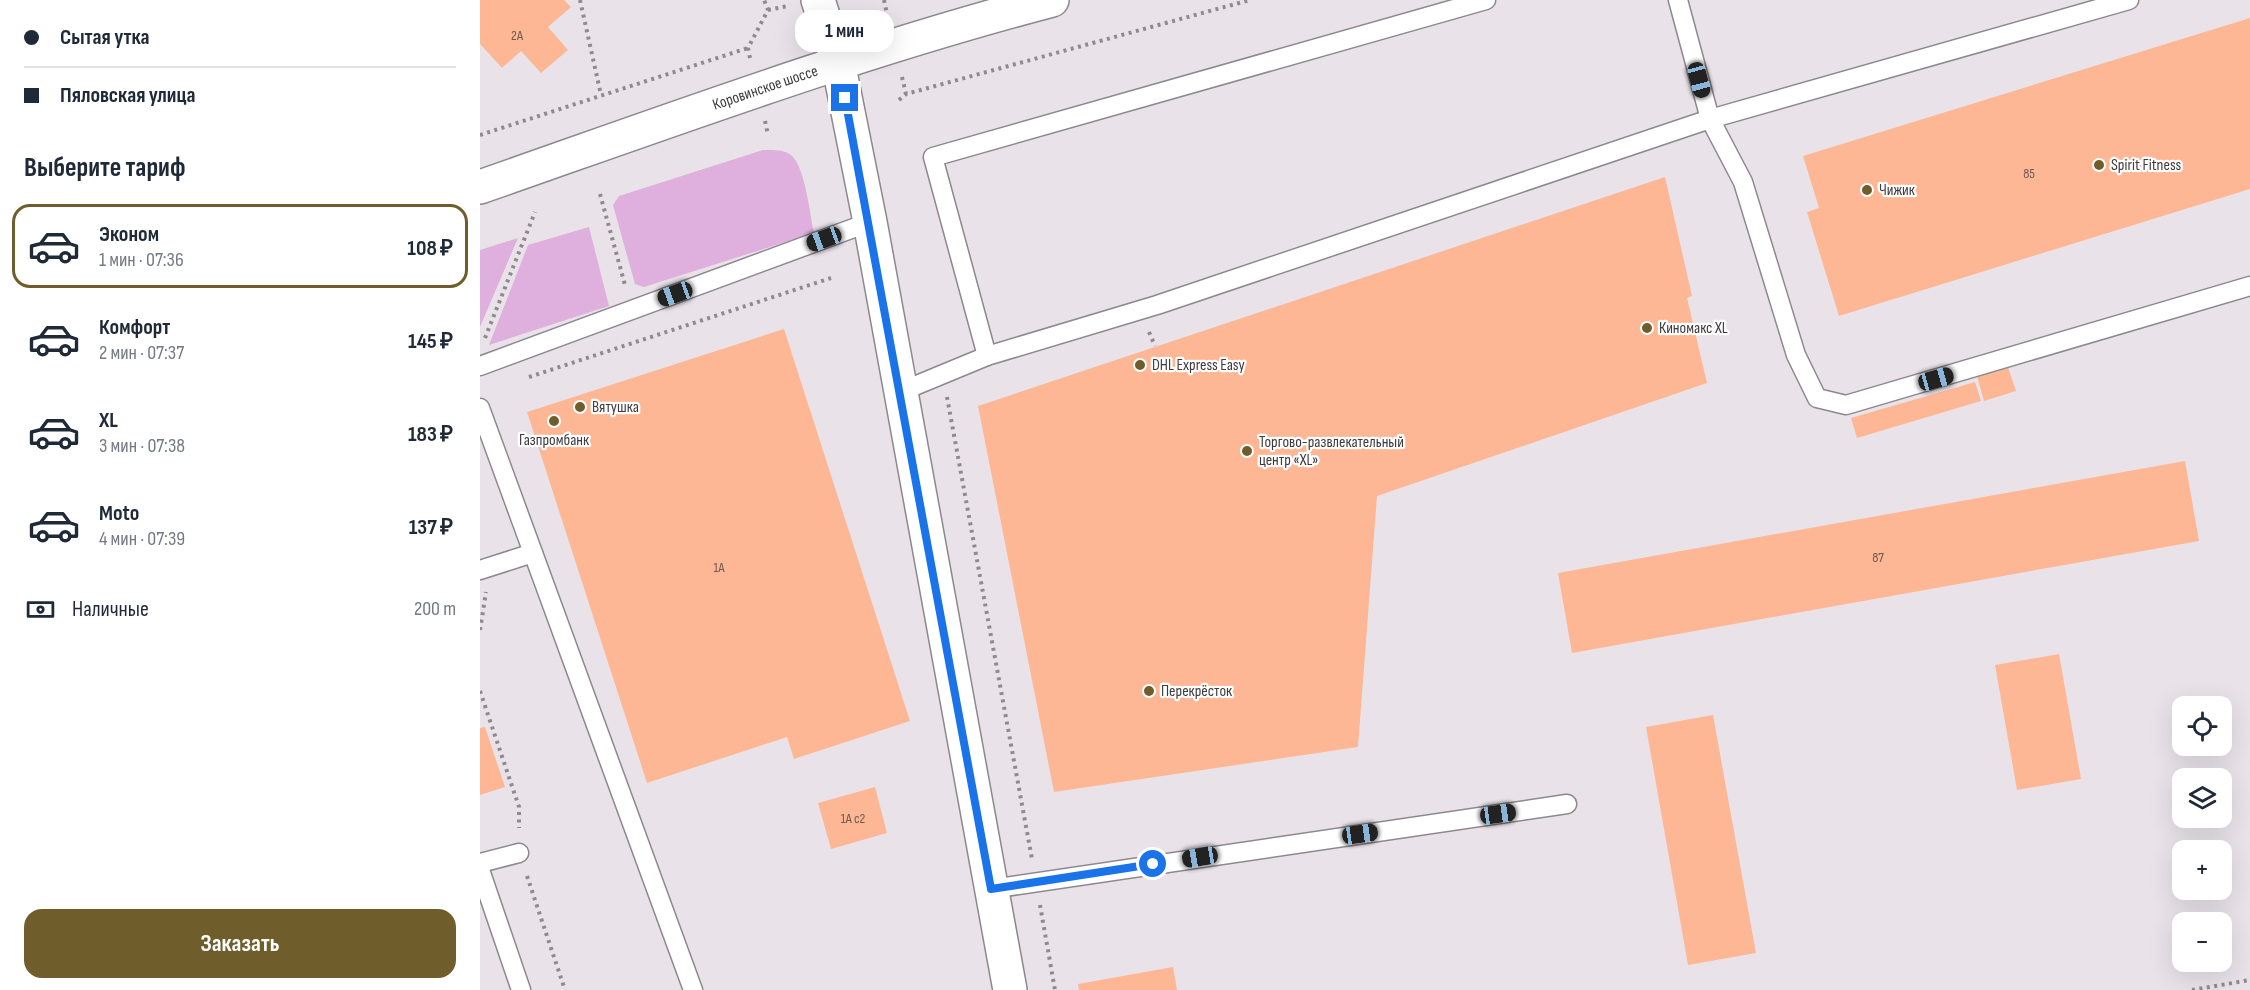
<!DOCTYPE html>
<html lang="ru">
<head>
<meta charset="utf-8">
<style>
  :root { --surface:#fff; --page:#f2f2f3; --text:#1f2937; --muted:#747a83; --line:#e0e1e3; --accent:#6f5d2b }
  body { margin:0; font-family:"Sofia Sans Condensed",sans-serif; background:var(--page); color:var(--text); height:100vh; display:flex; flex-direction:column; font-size:22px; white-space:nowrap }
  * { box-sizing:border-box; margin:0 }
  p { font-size:20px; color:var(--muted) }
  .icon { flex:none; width:33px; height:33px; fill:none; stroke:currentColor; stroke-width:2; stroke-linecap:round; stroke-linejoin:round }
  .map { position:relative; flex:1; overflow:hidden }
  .drawer { display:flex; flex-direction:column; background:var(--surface); width:480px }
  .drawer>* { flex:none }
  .top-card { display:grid; align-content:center; height:132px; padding:0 24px; background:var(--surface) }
  .tools { position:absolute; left:1692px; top:696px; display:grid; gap:12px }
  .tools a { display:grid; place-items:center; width:60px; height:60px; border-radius:12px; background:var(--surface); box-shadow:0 6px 24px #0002; font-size:30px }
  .end { position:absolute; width:27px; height:27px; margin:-14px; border:8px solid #1a73e8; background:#fff; box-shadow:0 0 0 3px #fff }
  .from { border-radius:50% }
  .bubble { position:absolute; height:42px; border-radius:18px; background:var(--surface); box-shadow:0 6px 24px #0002; font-size:20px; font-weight:700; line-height:42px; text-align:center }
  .car { position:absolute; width:18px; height:36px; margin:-18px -9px; border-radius:8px; box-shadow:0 0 4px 2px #0007; background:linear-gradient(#222 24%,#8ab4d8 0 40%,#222 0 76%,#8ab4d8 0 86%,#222 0) }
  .top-card b { display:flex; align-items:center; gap:21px; height:57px; font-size:22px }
  .top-card b+b { border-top:2px solid var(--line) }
  .top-card i { width:15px; height:15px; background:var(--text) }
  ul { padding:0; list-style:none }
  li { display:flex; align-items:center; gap:18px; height:84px; margin:0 12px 9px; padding:0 12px; border:3px solid transparent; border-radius:18px }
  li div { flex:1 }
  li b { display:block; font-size:22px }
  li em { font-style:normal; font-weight:700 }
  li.on { border-color:var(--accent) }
  li>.icon { width:54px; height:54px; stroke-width:1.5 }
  h2 { padding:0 24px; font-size:27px; line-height:72px }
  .pay { display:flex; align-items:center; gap:15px; height:66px; padding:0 24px; font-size:22px }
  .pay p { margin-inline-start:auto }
  .cta { display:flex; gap:12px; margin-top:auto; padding:12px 24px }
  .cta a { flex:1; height:69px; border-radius:18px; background:var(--accent); color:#fff; font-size:24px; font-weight:700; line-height:69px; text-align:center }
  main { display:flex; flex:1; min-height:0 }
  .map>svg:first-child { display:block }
</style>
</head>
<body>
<main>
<section class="drawer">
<div class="top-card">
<b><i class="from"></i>Сытая утка</b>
<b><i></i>Пяловская улица</b>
</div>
<h2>Выберите тариф</h2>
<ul>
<li class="on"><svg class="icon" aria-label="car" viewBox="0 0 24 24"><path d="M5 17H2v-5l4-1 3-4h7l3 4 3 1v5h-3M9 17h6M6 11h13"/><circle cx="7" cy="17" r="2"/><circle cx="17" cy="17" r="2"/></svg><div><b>Эконом</b><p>1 мин · 07:36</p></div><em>108 ₽</em></li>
<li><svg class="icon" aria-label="car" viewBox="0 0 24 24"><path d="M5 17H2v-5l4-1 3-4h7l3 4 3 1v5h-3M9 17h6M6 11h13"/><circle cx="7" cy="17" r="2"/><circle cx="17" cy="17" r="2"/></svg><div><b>Комфорт</b><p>2 мин · 07:37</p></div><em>145 ₽</em></li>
<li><svg class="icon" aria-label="car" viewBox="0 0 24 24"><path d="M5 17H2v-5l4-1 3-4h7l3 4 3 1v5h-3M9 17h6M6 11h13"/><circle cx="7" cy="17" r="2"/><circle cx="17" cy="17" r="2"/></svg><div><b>XL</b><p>3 мин · 07:38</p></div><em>183 ₽</em></li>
<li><svg class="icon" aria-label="car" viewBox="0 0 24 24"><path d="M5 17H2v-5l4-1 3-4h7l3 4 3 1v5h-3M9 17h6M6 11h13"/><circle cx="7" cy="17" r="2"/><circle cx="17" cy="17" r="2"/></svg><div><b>Moto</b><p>4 мин · 07:39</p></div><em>137 ₽</em></li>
</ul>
<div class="pay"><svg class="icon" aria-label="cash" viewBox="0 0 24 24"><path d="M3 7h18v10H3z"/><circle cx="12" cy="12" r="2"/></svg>Наличные<p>200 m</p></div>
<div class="cta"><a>Заказать</a></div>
</section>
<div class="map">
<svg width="1770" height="990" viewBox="0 0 1770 990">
  <rect width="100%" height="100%" fill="#e9e3e9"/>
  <!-- green -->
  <g fill="#dfafde">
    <path d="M283 150C292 150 303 149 311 155 325 166 330 215 334 233L164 287 155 284 133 205 139 196Z"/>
    <polygon points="109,227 129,306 9,345 48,245"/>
    <polygon points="38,238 0,327 0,250"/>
  </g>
  <!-- building -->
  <g fill="#feb795">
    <polygon points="0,0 84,0 91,7 68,27 88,50 61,73 41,51 22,68 0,44"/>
    <polygon points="1770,18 1770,189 1359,316 1327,212 1339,208 1323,156"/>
    <polygon points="1185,177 1212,296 1207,298 1227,383 897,496 878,747 574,792 498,406"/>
    <polygon points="304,329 430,721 314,759 307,737 167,783 47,412"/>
    <polygon points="1528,367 1536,391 1504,401 1497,376"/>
    <polygon points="1495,382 1501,401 1377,438 1371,418"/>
    <polygon points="1705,461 1719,541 1092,653 1078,573"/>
    <polygon points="1579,654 1601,779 1537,790 1515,665"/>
    <polygon points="1233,715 1276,953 1208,965 1166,727"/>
    <polygon points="5,727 25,787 0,795 0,728"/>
    <polygon points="395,787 407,833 351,849 338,803"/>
    <polygon points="693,967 697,990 599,990 598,984"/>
  </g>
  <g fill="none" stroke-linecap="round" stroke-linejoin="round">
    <!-- service casing -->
    <g stroke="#8d888d" stroke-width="21">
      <g id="service">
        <polyline points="1198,0 1230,119 1263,182 1316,355 1337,398 1366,405 1770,286"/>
        <polyline points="507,356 453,157 1006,0"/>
        <polyline points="0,366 390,222"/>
        <polyline points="420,392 507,356 677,305 1230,119 1649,0"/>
        <polyline points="0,408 213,990"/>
        <polyline points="0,570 53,553"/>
        <polyline points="0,863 39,853"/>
        <polyline points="0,870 41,990"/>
        <polyline points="511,889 1087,804"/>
      </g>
    </g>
    <!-- tertiary casing -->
    <g stroke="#8d888d" stroke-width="36">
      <polyline id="tertiary" points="338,0 358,62 390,222 530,990"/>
    </g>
    <!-- secondary casing -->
    <g stroke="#8d888d" stroke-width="36">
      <g id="secondary">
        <path id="s1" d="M0 187C189 121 378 51 572 0"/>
      </g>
    </g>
    <!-- path -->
    <g stroke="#8e8a8e" stroke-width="4" stroke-dasharray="3 4.5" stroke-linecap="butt">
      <polyline points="100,0 121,95"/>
      <polyline points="404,0 407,14"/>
      <polyline points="288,10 308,6"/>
      <polyline points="270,58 268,48 288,10 284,0"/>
      <polyline points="422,77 426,94"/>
      <polyline points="419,100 426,94 770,0"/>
      <polyline points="285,121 288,135"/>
      <polyline points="0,135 268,48"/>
      <polyline points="120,194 145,285"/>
      <polyline points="669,332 675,346"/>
      <polyline points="5,338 55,212"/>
      <polyline points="49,377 351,278"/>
      <polyline points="467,397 552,859"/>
      <polyline points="0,630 6,592"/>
      <polyline points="0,691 39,807 39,828"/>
      <polyline points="47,876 85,990"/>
      <polyline points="560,905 575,990"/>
      <polyline points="1712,990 1770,980"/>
    </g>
    <!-- service -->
    <use href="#service" stroke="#fff" stroke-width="18"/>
    <!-- tertiary -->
    <use href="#tertiary" stroke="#fff" stroke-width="33"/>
    <!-- secondary -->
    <use href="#secondary" stroke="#fff" stroke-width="33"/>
  </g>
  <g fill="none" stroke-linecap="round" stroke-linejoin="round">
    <!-- route -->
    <polyline stroke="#1a73e8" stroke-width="8" points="365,98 511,889 673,864"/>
  </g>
  <!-- markers -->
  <g fill="#6f5d2b" stroke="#fff" stroke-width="2">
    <circle cx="1619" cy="165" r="6"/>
    <circle cx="1387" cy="190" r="6"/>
    <circle cx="1167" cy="328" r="6"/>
    <circle cx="660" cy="365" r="6"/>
    <circle cx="100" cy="407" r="6"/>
    <circle cx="74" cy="421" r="6"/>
    <circle cx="767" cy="451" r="6"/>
    <circle cx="669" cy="691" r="6"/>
  </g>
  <g text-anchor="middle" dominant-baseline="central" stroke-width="4.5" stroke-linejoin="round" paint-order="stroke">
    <!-- number labels -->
    <g font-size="14" fill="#6d5a53">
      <text x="37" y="35">2А</text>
      <text x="1549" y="173">85</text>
      <text x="1398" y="557">87</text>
      <text x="239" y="567">1А</text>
      <text x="373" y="818">1А с2</text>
    </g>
    <!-- street labels -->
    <g font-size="16" fill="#3d3b3d" stroke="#fff">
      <text stroke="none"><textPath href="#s1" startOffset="302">Коровинское шоссе</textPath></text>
    </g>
    <!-- poi labels -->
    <g font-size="16" fill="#3d3b3d" stroke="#fff" text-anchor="start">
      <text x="1631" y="165">Spirit Fitness</text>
      <text x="1399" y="190">Чижик</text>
      <text x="1179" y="328">Киномакс XL</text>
      <text x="672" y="365">DHL Express Easy</text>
      <text x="112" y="407">Вятушка</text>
      <text x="74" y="440" text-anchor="middle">Газпромбанк</text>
      <text x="779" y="442">Торгово-развлекательный<tspan x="779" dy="18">центр «XL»</tspan></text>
      <text x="681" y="691">Перекрёсток</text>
    </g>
  </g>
</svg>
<div class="tools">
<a><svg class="icon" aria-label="locate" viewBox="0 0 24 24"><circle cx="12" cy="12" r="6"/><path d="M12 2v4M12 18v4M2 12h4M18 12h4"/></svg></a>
<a><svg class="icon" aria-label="layers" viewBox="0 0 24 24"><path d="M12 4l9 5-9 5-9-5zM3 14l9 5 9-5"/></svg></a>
<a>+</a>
<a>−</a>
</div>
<i class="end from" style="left:673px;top:864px"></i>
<i class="end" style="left:365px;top:98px"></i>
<div class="bubble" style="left:315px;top:10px;width:99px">1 мин</div>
<i class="car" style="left:1219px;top:80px;rotate:165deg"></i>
<i class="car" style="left:344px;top:239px;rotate:250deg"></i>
<i class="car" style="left:195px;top:294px;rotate:250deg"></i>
<i class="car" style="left:1456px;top:379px;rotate:74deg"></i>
<i class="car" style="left:1018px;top:814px;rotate:82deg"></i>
<i class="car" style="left:880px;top:834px;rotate:82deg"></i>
<i class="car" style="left:720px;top:857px;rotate:261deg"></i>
</div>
</main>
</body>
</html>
